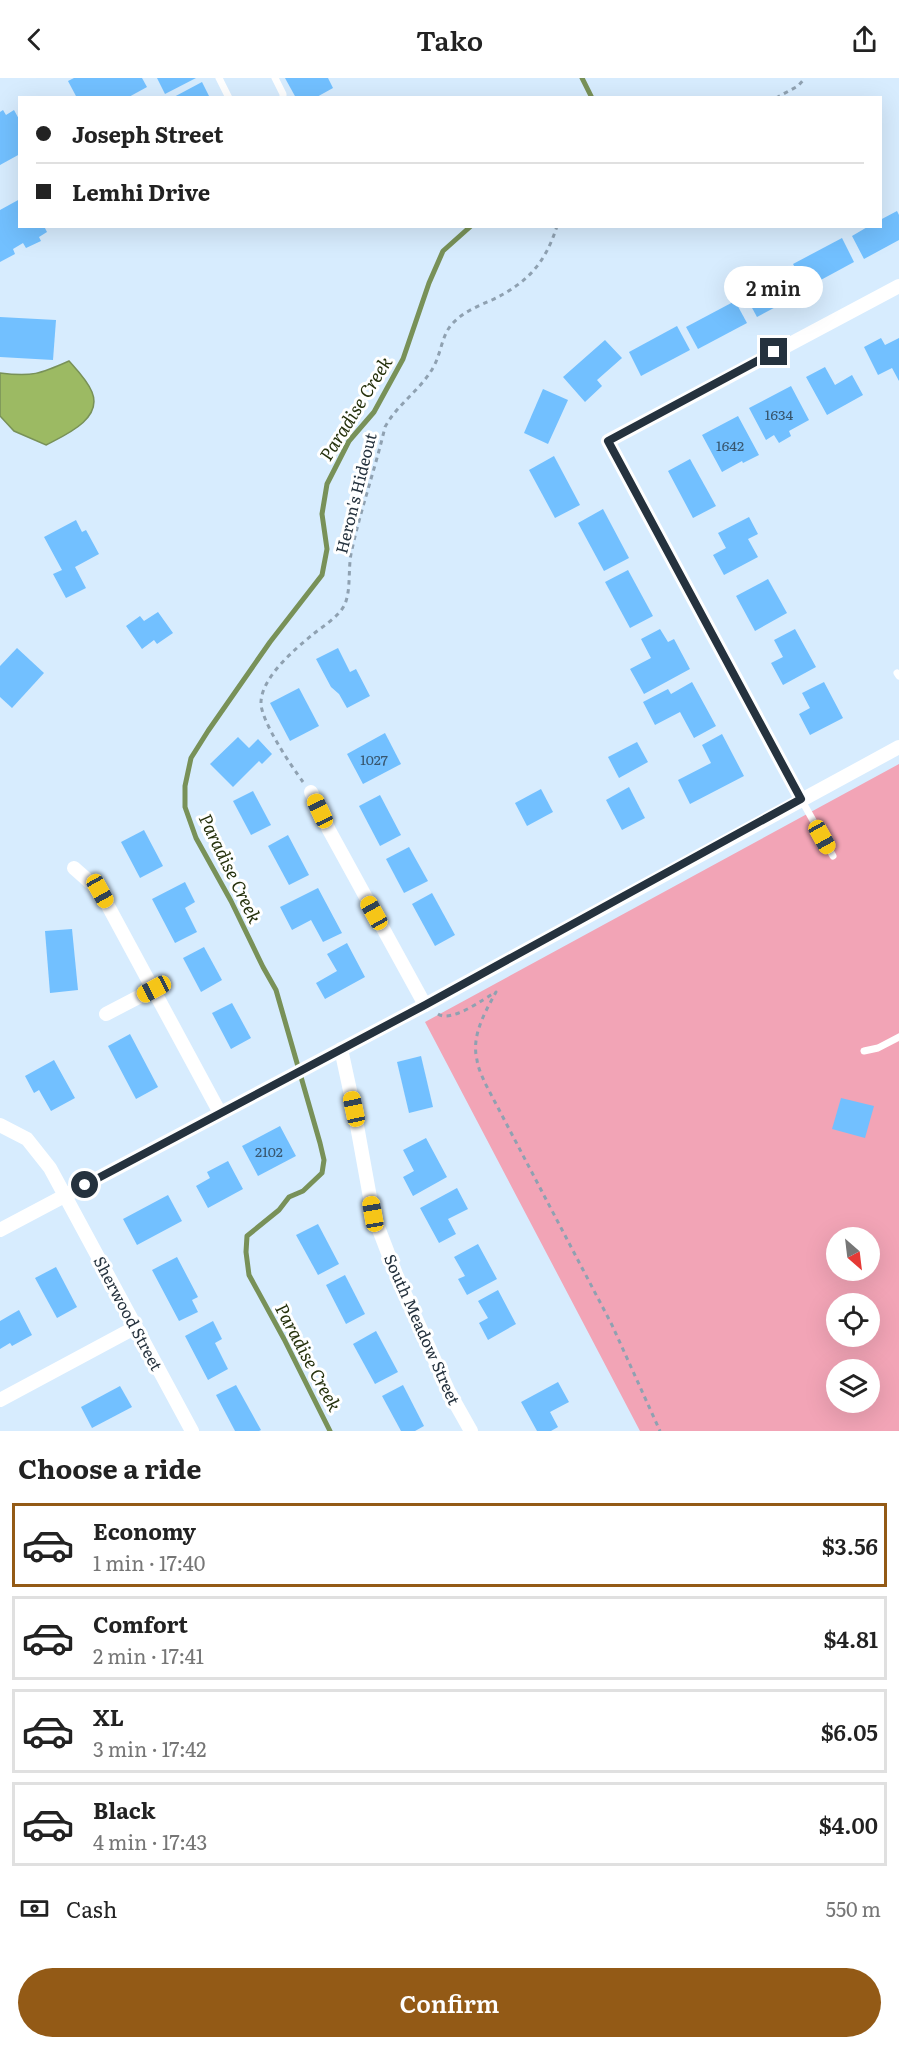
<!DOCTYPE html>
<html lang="en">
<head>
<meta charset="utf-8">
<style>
  :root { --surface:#fff; --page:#f6f6f6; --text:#222; --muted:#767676; --line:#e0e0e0; --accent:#935a16 }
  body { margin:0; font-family:Literata,serif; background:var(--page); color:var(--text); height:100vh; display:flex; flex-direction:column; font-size:22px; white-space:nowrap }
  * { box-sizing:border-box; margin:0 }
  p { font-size:20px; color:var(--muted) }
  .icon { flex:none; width:33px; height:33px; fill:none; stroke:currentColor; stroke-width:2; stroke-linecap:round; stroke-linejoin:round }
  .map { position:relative; height:1353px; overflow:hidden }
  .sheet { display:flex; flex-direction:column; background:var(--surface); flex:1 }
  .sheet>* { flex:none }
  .top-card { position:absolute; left:18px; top:18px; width:864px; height:132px; border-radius:0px; box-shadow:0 6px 24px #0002; display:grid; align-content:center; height:132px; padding:0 18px; background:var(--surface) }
  .needle { width:39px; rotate:152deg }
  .fabs { position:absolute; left:826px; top:1149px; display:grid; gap:12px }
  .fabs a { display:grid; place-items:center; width:54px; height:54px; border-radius:50%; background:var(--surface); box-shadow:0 6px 24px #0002; font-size:30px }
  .end { position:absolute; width:27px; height:27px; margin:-14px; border:8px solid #25323e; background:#fff; box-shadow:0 0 0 3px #fff }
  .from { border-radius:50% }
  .bubble { position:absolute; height:42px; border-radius:21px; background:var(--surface); box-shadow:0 6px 24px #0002; font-size:20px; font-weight:600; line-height:42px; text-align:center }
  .car { position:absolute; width:18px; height:36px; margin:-18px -9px; border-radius:8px; box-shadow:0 0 4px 2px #0007; background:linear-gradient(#f5c518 24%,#345 0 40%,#f5c518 0 76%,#345 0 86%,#f5c518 0) }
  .top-card b { display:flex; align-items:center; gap:21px; height:57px; font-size:22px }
  .top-card b+b { border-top:2px solid var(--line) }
  .top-card i { width:15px; height:15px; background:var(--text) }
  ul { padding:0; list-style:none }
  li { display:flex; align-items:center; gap:18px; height:84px; margin:0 12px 9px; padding:0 6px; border:3px solid var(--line); border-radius:0px }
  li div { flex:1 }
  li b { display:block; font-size:22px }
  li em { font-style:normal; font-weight:600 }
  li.on { border-color:var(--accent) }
  li>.icon { width:54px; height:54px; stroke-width:1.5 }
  h2 { padding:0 18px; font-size:27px; line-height:72px }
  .pay { display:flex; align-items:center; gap:15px; height:66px; padding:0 18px; font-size:22px }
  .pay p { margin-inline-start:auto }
  .cta { display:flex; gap:12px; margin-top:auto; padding:12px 18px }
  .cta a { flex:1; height:69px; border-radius:36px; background:var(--accent); color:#fff; font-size:24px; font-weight:600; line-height:69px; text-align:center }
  header { display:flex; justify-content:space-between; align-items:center; height:78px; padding:0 18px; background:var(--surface); font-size:27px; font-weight:600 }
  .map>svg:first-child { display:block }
</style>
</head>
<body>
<header><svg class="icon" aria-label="back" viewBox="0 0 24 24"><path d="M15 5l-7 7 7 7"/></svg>Tako<svg class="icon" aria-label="share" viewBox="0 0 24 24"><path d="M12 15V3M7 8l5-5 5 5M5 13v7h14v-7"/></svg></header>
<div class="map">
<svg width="899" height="1353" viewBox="0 0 899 1353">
  <rect width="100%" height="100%" fill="#d7ecfe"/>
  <!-- green -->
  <path fill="#f2a4b6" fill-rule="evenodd" d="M899 686V1353H640L425 944ZM837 1160H870V1192H837ZM837 1226H870V1258H837ZM837 1292H870V1324H837Z"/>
  <!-- water -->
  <path fill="#9cba63" stroke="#789158" stroke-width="1.5" d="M69 283C77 292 87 302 92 314 103 341 65 357 46 367L14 353 0 338V295C32 299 40 296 69 283Z"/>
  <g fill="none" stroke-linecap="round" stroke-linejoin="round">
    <!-- stream -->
    <g stroke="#789158" stroke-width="5">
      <polyline points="582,0 592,20"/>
      <polyline points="330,1353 284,1261 249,1197 246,1174 247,1158 279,1132 289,1119 303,1113 322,1095 324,1082 320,1065 276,912 263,889 231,823 196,760 185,729 185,708 191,680 208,653 270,564 322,497 327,471 322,436 327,406 349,363 374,334 403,281 429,205 443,173 471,148"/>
    </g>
  </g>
  <!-- building -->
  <g fill="#72c0ff">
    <polygon points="74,0 142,0 147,9 127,20 77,20 68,3"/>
    <polygon points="157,0 196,0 165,16"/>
    <polygon points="285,0 328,0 333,10 315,20 296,20"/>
    <polygon points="202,4 210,20 172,20"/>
    <polygon points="3,32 6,37 14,32 20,43 20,76 0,87 0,34"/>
    <polygon points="20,121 20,148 44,148 47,154 39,159 41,163 26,170 23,165 13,171 15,176 0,184 0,132"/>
    <polygon points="897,133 899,137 899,162 864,181 852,158 869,148 880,148 880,142"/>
    <polygon points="842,160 854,184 806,210 793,186"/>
    <polygon points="788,194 800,216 757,239 745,217"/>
    <polygon points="735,223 747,245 698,271 686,249"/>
    <polygon points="0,239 56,242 53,282 0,279"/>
    <polygon points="677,248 690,272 641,298 629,274"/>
    <polygon points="881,260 885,267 899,260 899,303 892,290 878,297 864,269"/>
    <polygon points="605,262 622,280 597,302 602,308 585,324 563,299"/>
    <polygon points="825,289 835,307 852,297 863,317 827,337 806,299"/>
    <polygon points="791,308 809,342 789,353 791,358 779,365 774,357 766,362 749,330"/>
    <polygon points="543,311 568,322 548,366 524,355"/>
    <polygon points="738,338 759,377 743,385 742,383 722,394 702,357"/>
    <polygon points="554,378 580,427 555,440 529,392"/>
    <polygon points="690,381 716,428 693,440 668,393"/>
    <polygon points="603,431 629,480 604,493 578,445"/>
    <polygon points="749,439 758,456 748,461 758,479 724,497 713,477 726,470 718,455"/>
    <polygon points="76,442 82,454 86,452 99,476 75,489 86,510 66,520 53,496 62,492 44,459"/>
    <polygon points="628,492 653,538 630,550 605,504"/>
    <polygon points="768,501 787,535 755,553 736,518"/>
    <polygon points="158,534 173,555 157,566 154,562 142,571 126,548 140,538 144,543"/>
    <polygon points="660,551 668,564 674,561 690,591 644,616 630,591 651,580 641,561"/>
    <polygon points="795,551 816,589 783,607 771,585 783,579 774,562"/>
    <polygon points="17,570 44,595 12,630 0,619 0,588"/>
    <polygon points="338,570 350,594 356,591 370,618 347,630 339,616 331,609 316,581"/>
    <polygon points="692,604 716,648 694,660 680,634 655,647 643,624 668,611 671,616"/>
    <polygon points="824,604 843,640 810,657 799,636 810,630 802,615"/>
    <polygon points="299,610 319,648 290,663 270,625"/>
    <polygon points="385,655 401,686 363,706 347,676"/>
    <polygon points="722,656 744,698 690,726 678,702 711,685 702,667"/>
    <polygon points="238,659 249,670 258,661 272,676 262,686 259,683 233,709 210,686"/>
    <polygon points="637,664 648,684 619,700 608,679"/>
    <polygon points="629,709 645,740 622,752 606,722"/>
    <polygon points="541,711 553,734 527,748 515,725"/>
    <polygon points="253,713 271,747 251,757 233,723"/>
    <polygon points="380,717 401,757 380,768 359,728"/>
    <polygon points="144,752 163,788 140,800 121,764"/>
    <polygon points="288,757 309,797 289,807 268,768"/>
    <polygon points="409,769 428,803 404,815 386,781"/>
    <polygon points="185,804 195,824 185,830 197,854 175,865 152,821"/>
    <polygon points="318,810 342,855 323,864 311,842 292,852 280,829"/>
    <polygon points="432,815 455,857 435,868 412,826"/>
    <polygon points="72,851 78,912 50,915 45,853"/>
    <polygon points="347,865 365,899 325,921 316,905 337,893 327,876"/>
    <polygon points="204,869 222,902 201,914 183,880"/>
    <polygon points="232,925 251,960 231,971 212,935"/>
    <polygon points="130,956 158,1009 136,1021 108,968"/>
    <polygon points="421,978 433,1029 409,1035 397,984"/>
    <polygon points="54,982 75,1020 51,1033 39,1012 34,1015 25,998"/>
    <polygon points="841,1020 874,1028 865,1060 832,1051"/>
    <polygon points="280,1048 296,1078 258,1098 242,1068"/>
    <polygon points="426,1060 447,1099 413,1118 403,1099 414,1093 403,1072"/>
    <polygon points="228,1083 243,1111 208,1130 196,1108 210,1100 207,1094"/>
    <polygon points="457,1110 468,1131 448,1141 456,1156 439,1165 420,1130"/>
    <polygon points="168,1117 182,1143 137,1167 123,1141"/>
    <polygon points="318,1146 339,1186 318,1197 296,1157"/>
    <polygon points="478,1166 497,1201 467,1217 458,1201 465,1198 454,1179"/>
    <polygon points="177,1179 198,1219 192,1222 198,1234 179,1243 152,1192"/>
    <polygon points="56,1189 77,1229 57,1240 35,1200"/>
    <polygon points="345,1197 365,1236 346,1246 326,1207"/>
    <polygon points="498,1212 516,1246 488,1262 479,1245 488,1240 478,1223"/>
    <polygon points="19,1232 32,1257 12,1268 10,1265 0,1271 0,1243"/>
    <polygon points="213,1243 222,1261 215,1265 228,1291 208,1302 185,1258"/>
    <polygon points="376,1253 398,1294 375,1306 353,1266"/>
    <polygon points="558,1304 569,1324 550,1334 558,1349 551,1353 537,1353 521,1324"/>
    <polygon points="236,1307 261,1352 259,1353 235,1353 216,1317"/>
    <polygon points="403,1307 424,1348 415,1353 401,1353 382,1318"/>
    <polygon points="120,1308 132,1329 92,1350 81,1329"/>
  </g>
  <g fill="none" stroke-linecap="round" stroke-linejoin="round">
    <!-- path -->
    <g stroke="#8fa1b1" stroke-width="3" stroke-dasharray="4.5 4.5" stroke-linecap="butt">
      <polyline points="776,20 798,8 805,0"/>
      <path d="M303 704C292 689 260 642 261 624 262 599 294 572 312 557 323 548 339 539 345 526 351 511 348 492 351 476 360 433 375 392 385 349 398 325 421 312 434 288 441 275 442 257 452 246 463 234 478 228 492 222 527 205 545 186 557 148"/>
      <path d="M438 936C452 945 483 921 496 914 485 934 471 958 477 982 478 990 482 998 485 1005L612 1247 660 1353"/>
    </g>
    <!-- lane -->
    <g stroke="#fff" stroke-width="7">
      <polyline points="219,0 229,20"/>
      <polyline points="275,0 283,16 283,20"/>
      <polyline points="897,595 899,598"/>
      <polyline points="801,721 833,778"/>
      <polyline points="864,973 878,970 899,959"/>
    </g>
    <!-- street -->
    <g stroke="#fff" stroke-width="14">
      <polyline points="311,714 329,752 425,927"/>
      <polyline points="801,721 608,363 899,208"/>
      <polyline points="74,790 100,813 220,1035"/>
      <polyline points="106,936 154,911"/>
      <polyline points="341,971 354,1031 373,1136 396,1196 449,1314 471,1353"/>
      <polyline points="0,1047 27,1061 50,1090 192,1353"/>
      <polyline points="0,1152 425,927 899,669"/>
      <polyline points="0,1322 136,1249"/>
    </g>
  </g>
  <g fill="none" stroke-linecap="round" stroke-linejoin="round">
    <!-- route -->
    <polyline stroke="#25323e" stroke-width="8" points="85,1107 425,927 801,721 608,363 774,274"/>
  </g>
  <g text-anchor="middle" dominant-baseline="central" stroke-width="6" stroke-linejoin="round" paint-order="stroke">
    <!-- number labels -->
    <g font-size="14" fill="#38566e">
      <text x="779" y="336">1634</text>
      <text x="730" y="367">1642</text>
      <text x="374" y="681">1027</text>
      <text x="269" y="1073">2102</text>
    </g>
    <!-- street labels -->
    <g font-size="16" fill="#25323e" stroke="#fff">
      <text transform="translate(355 415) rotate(-76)">Heron's Hideout</text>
      <text transform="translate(129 1235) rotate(62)">Sherwood Street</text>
      <text transform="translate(423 1251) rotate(66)">South Meadow Street</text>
    </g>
    <!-- water labels -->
    <g font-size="18" font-style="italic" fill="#25310c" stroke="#fff">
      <text transform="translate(355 330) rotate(-58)">Paradise Creek</text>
      <text transform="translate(231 790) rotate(64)">Paradise Creek</text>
      <text transform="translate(309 1279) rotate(62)">Paradise Creek</text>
    </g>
  </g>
</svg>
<div class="fabs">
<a><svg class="needle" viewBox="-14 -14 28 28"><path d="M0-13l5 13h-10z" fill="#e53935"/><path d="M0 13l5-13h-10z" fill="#767676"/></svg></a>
<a><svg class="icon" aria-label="locate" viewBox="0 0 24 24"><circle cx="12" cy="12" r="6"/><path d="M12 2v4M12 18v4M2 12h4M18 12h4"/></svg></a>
<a><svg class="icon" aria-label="layers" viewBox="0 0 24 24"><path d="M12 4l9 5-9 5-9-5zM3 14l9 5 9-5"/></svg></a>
</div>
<i class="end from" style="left:85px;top:1107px"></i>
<i class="end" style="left:774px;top:274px"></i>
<div class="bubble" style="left:724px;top:188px;width:99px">2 min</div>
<i class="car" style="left:320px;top:733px;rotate:335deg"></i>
<i class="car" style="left:822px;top:759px;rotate:151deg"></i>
<i class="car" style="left:100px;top:813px;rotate:151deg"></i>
<i class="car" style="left:374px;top:835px;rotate:331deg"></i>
<i class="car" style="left:154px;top:911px;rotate:242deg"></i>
<i class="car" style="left:354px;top:1031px;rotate:348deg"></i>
<i class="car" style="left:373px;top:1136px;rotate:350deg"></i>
<div class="top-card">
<b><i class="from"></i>Joseph Street</b>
<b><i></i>Lemhi Drive</b>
</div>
</div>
<section class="sheet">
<h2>Choose a ride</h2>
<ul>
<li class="on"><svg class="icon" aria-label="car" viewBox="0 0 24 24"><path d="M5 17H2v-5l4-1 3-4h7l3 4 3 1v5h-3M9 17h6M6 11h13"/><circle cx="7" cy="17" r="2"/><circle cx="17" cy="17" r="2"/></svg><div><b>Economy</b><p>1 min · 17:40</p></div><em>$3.56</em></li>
<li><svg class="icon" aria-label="car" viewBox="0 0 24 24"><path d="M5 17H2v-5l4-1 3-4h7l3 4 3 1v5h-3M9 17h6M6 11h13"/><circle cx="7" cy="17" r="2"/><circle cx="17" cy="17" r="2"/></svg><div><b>Comfort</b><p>2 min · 17:41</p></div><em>$4.81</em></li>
<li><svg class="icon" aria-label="car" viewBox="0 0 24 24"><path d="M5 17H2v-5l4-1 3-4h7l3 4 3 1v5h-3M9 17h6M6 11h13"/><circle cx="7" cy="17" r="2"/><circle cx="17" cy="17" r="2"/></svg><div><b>XL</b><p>3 min · 17:42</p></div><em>$6.05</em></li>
<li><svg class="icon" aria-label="car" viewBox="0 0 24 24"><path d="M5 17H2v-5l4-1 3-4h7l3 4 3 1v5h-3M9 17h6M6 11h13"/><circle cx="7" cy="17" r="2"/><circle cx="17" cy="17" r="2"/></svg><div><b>Black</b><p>4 min · 17:43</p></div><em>$4.00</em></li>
</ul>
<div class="pay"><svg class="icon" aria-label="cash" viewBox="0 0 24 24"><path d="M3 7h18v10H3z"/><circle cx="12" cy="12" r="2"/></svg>Cash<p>550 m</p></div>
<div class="cta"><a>Confirm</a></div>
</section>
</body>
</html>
